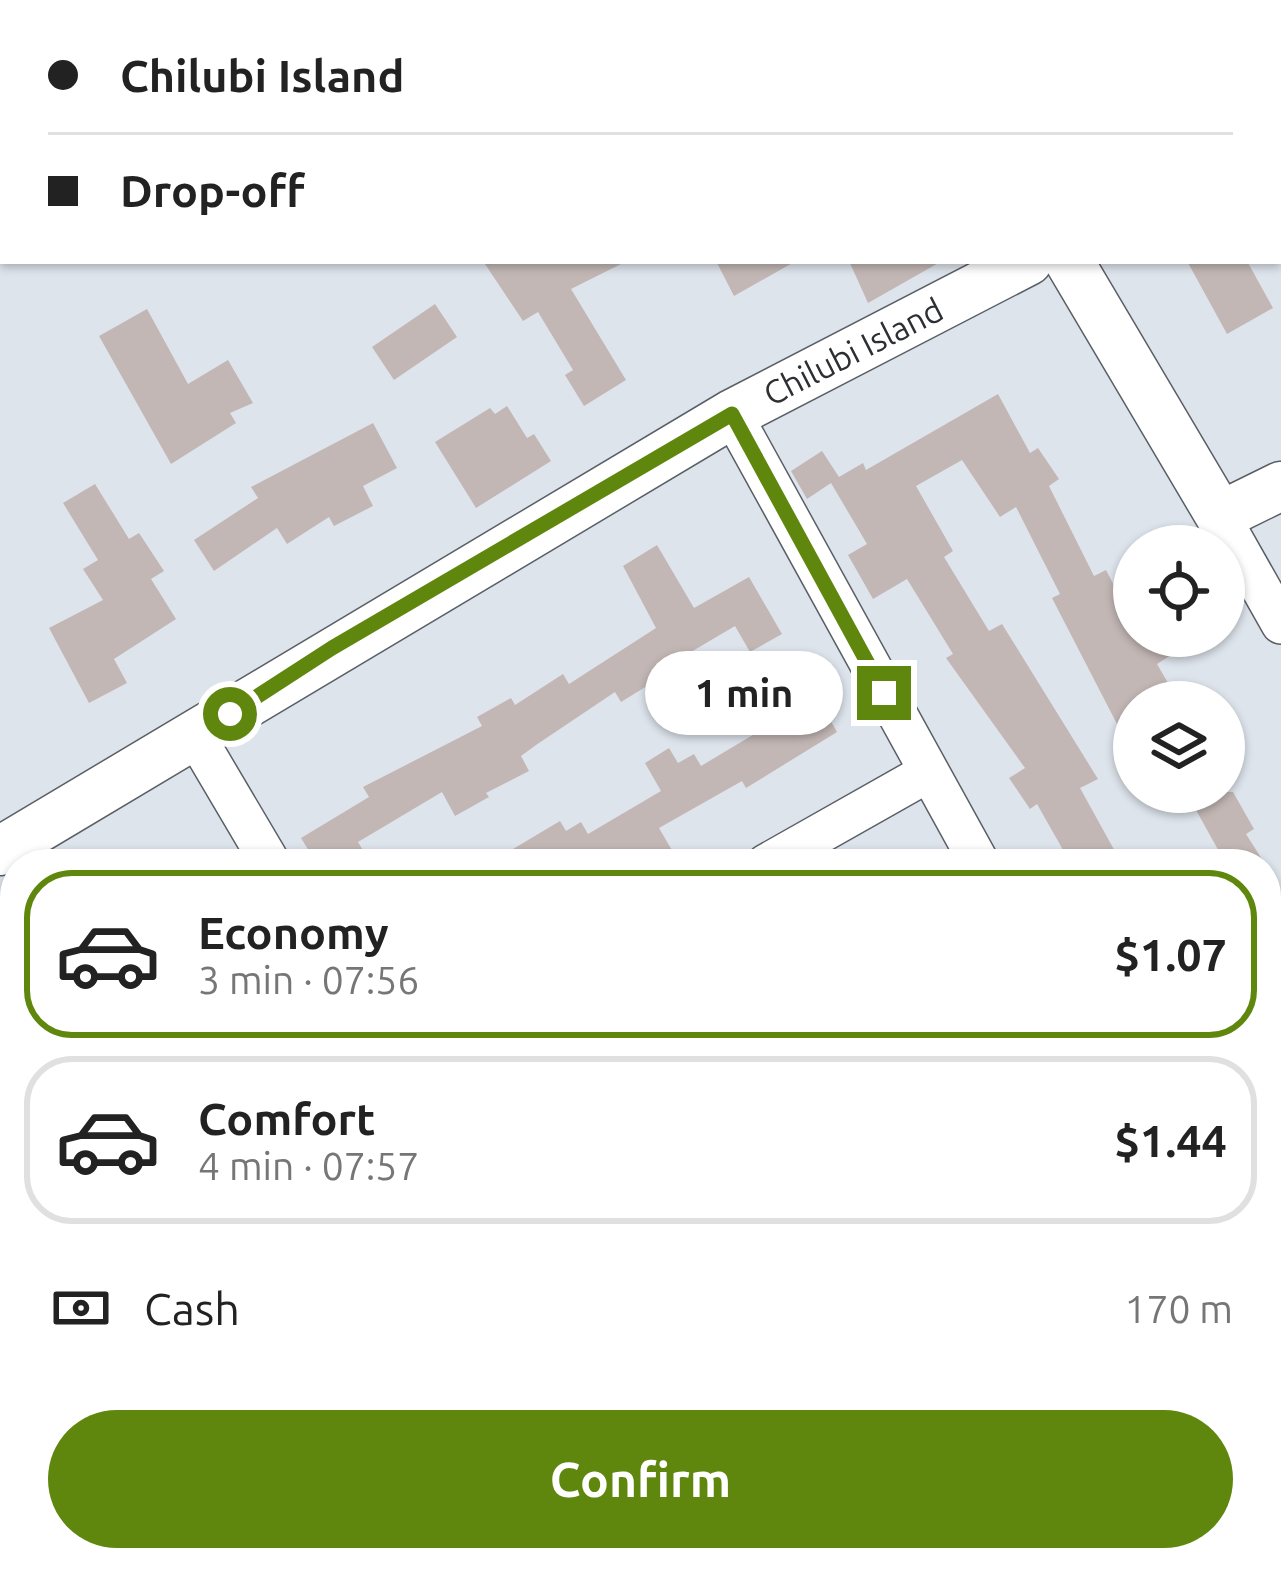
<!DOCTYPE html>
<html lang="en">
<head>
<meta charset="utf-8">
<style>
  :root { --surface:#fff; --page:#f6f6f6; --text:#222; --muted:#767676; --line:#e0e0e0; --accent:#60870d }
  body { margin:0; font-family:Ubuntu,sans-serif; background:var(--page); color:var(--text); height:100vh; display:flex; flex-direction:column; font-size:45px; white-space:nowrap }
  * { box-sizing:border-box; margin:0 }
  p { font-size:39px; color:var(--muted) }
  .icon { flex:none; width:66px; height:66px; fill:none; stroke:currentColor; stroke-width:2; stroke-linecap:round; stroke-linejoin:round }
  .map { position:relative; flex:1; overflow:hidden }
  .drawer { position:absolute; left:0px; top:849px; width:1281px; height:723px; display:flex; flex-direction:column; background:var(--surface); border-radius:48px 48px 0 0; box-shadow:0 3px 9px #0004 }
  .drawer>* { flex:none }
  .hud { position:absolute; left:0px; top:0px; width:1281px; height:264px; box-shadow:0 3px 9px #0004; display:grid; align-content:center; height:264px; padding:0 48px; background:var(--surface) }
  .tools { position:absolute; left:1113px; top:525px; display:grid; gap:24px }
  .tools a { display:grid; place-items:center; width:132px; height:132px; border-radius:50%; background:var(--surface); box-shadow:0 3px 9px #0004; font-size:60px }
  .end { position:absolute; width:54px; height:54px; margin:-27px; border:15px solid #60870d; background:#fff; box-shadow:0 0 0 6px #fff }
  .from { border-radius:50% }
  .bubble { position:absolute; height:84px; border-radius:42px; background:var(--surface); box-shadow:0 3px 9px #0004; font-size:39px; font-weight:700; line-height:84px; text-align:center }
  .hud b { display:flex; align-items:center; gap:42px; height:114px; font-size:45px }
  .hud b+b { border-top:3px solid var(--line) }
  .hud i { width:30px; height:30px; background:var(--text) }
  ul { padding:21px 0 0; list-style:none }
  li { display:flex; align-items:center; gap:36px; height:168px; margin:0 24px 18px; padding:0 24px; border:6px solid var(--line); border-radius:48px }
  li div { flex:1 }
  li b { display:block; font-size:45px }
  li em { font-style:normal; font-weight:700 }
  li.current { border-color:var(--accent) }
  li>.icon { width:108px; height:108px; stroke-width:1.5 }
  .pay { display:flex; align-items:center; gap:30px; height:132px; padding:0 48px; font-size:45px }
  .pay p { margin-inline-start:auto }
  .primary-button { display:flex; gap:24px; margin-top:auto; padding:24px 48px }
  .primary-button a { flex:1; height:138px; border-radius:72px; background:var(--accent); color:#fff; font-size:48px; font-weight:700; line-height:138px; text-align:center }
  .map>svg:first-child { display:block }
</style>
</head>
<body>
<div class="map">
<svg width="1281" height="1570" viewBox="0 0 1281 1570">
  <rect width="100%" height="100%" fill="#dee4ec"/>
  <!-- building -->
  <g fill="#c2b7b5">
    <polygon points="483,261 627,261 571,289 626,380 584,406 565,375 573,370 538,312 523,321"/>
    <polygon points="716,261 796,261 734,296"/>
    <polygon points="849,261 942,261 868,303"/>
    <polygon points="1187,261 1247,261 1273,308 1227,334"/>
    <polygon points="435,304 457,337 394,380 372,347"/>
    <polygon points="147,309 188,384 228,360 253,403 230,413 236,423 171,464 99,336"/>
    <polygon points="998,394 1030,453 1038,448 1059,479 1049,486 1094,576 1106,570 1134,624 1134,636 1201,636 1157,664 1179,702 1134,702 1134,757 1052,598 1060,594 1016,507 1000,517 962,460 916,486 953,551 944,557 989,631 1002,624 1098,779 1080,788 1122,864 1071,864 1037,804 1030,809 1009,778 1025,768 946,658 953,654 907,579 873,599 848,555 867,544 831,483 807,499 791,471 822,451 839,477 863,463 866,470"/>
    <polygon points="507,406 527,438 534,434 551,461 476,508 435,442 490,408 495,414"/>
    <polygon points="373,423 397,468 363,486 373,506 334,526 329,517 287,544 277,528 214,571 194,540 258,498 251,487"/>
    <polygon points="95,484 129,539 139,533 164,571 151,579 176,619 114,659 127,683 89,703 49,628 103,600 83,569 98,560 63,503"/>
    <polygon points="657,545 694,608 749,577 782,634 750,652 735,626 652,675 655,681 621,702 615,692 536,745 521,756 529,771 486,793 489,797 455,816 442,792 358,842 371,864 317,864 301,838 369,797 363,787 482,726 477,717 511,698 515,705 563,674 569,684 656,628 623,566"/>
    <polygon points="810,684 837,732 746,788 742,781 659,828 680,864 488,864 560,821 566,831 581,822 588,834 661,791 645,763 669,748 678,763 694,754 701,766 778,720 777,704"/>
    <polygon points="1186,792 1233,792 1254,829 1246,834 1265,864 1226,864"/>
  </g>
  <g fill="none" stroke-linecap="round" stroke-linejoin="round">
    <!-- minor casing -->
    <g stroke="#5a5f66" stroke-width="42">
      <g id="minor">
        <polyline points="279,3 283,0"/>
        <polyline points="1047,3 1047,0"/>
        <polyline points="1278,93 1281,92"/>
        <polyline points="0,237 3,235"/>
        <polyline points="732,414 980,864"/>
        <polyline points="1220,516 1281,624"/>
        <polyline points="196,737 271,864"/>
        <polyline points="766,864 927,773"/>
        <polyline points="0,1111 15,1139"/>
        <polyline points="0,1326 15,1317"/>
        <polyline points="1266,1360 1281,1386"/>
        <polyline points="257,1557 264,1570"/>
      </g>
    </g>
    <!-- tertiary casing -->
    <g stroke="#5a5f66" stroke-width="51">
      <g id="tertiary">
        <polyline points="1069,261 1220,516 1281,486"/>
        <polyline points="0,851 732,414 1028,261"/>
      </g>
    </g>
    <!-- minor -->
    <use href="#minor" stroke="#fff" stroke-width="39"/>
    <!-- tertiary -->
    <use href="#tertiary" stroke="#fff" stroke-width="48"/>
  </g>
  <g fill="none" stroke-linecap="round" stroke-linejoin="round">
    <!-- route -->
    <polyline stroke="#60870d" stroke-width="15" points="230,714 332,648 732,414 884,693"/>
  </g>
  <g text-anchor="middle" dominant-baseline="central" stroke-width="9" stroke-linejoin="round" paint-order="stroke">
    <!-- street labels -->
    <g font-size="33" fill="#2d2f32" stroke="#fff">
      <text transform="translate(853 351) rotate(-27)">Chilubi Island</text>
    </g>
  </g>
</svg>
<div class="tools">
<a><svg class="icon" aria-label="locate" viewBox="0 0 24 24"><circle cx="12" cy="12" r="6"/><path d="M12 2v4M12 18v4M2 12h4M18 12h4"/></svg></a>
<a><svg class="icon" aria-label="layers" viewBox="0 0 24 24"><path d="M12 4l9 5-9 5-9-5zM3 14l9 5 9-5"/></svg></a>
</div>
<i class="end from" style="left:230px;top:714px"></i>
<i class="end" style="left:884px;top:693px"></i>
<div class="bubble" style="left:645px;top:651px;width:198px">1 min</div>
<div class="hud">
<b><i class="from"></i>Chilubi Island</b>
<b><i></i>Drop-off</b>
</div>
<section class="drawer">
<ul>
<li class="current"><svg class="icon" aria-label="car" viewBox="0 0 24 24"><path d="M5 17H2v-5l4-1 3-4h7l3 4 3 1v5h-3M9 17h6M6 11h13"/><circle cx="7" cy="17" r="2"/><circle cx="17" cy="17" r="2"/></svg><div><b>Economy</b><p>3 min · 07:56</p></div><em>$1.07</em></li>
<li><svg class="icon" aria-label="car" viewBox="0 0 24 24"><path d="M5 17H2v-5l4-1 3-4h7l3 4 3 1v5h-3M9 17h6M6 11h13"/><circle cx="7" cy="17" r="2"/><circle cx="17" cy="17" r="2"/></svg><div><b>Comfort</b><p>4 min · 07:57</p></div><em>$1.44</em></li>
</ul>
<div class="pay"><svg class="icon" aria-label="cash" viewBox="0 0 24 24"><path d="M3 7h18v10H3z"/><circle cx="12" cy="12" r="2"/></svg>Cash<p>170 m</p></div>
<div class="primary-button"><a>Confirm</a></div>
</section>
</div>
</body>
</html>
